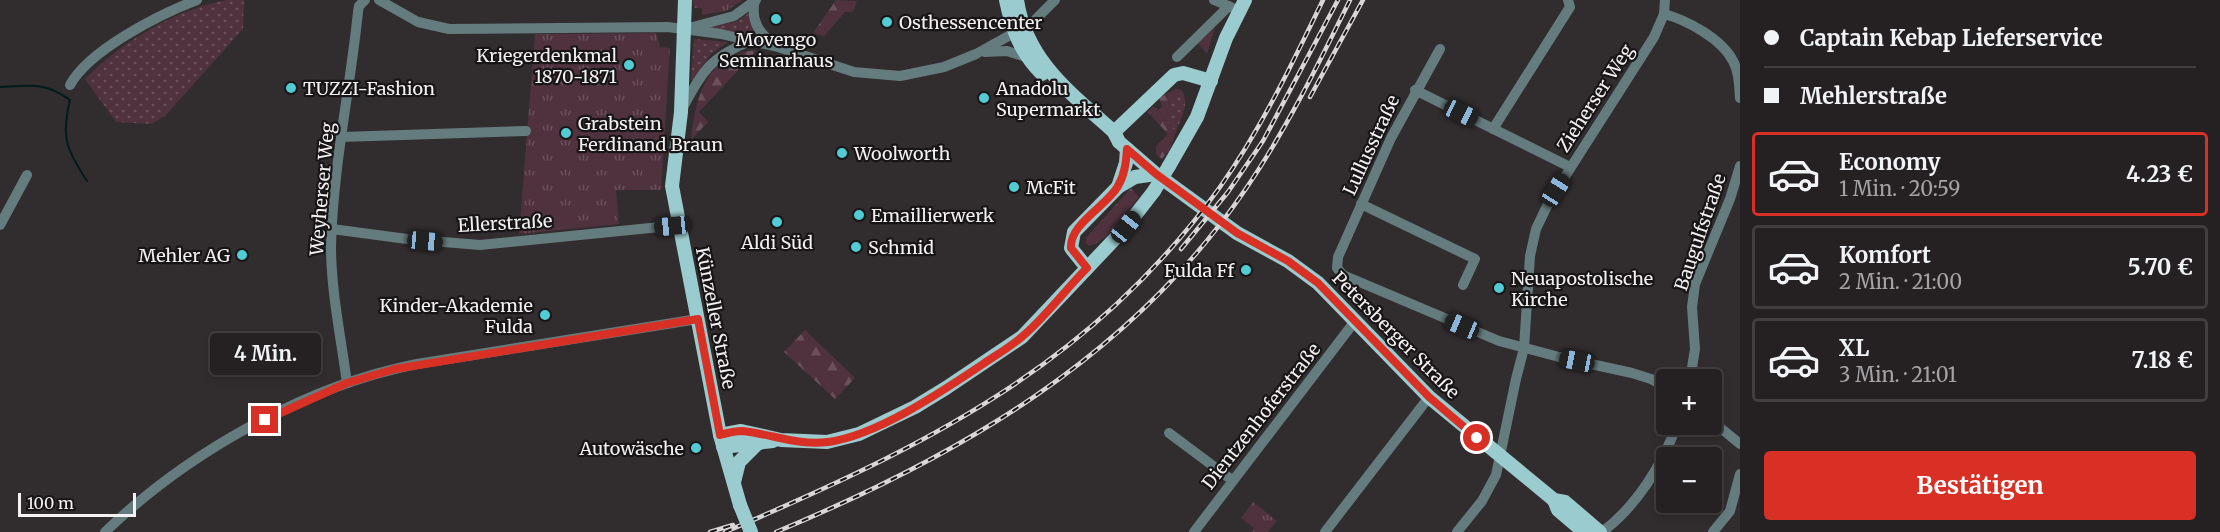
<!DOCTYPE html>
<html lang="de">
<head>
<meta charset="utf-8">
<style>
  :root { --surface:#252122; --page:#2d292a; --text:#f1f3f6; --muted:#a3a3a5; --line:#423e40; --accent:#d93025 }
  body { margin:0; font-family:Merriweather,serif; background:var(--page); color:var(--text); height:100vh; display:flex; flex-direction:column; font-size:22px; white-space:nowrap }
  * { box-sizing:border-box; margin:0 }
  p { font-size:20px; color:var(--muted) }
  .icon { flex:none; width:33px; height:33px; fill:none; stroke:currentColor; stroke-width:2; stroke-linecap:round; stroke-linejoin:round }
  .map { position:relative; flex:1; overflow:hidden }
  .details { display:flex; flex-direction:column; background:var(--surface); width:480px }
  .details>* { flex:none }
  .guide { display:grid; align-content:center; height:132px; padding:0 24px; background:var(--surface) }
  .buttons { position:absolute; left:1656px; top:369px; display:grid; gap:12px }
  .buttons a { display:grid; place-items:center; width:66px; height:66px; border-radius:6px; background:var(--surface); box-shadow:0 3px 9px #0003,0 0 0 2px var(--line); font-size:30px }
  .scale { position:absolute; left:18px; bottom:15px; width:118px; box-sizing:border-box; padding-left:6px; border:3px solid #f4f1f2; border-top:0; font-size:16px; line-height:21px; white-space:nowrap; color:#f4f1f2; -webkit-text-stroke:4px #171516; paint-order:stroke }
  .end { position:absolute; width:27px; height:27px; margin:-14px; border:8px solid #d93025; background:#fff; box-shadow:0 0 0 3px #fff }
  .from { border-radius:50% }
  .bubble { position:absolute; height:42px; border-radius:6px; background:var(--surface); box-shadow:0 3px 9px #0003,0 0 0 2px var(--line); font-size:20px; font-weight:700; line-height:42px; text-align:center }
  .car { position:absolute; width:18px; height:36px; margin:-18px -9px; border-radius:8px; box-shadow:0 0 4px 2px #0007; background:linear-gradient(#222 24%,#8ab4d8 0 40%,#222 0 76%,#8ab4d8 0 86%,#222 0) }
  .guide b { display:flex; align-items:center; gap:21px; height:57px; font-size:22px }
  .guide b+b { border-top:2px solid var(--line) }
  .guide i { width:15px; height:15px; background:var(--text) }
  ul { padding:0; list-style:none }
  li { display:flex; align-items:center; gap:18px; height:84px; margin:0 12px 9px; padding:0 12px; border:3px solid var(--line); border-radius:6px }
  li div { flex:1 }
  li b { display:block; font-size:22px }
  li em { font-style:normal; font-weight:700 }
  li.current { border-color:var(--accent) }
  li>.icon { width:54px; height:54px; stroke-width:1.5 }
  .action { display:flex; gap:12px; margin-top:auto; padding:12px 24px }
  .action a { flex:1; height:69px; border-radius:6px; background:var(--accent); color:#fff; font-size:24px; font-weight:700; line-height:69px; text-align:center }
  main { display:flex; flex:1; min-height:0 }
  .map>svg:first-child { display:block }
</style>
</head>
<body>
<main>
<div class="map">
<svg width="1740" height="532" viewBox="0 0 1740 532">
  <defs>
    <pattern id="grass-dots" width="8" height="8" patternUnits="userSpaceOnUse" patternTransform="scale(1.5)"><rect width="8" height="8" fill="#4f323e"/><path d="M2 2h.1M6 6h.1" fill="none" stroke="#69505a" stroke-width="1.8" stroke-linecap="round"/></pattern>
    <pattern id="forest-firs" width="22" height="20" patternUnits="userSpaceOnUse" patternTransform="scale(1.5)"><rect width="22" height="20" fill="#4f323e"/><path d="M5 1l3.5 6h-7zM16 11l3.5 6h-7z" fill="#69505a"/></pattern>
    <pattern id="park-tufts" width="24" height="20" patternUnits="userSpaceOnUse" patternTransform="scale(1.5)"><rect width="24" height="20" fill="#4f323e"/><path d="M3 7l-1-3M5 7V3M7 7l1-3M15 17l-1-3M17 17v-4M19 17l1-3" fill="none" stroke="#69505a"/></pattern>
  </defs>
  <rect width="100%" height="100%" fill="#312c2e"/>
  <!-- grass -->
  <g fill="url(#grass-dots)">
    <path d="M227 0H244L243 29 165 116 151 124 116 122 85 79C121 42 176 9 227 0Z"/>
    <polygon points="749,13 754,31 751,35 710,29 710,27 738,21"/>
    <polygon points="694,39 728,42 711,54 693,80 691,80"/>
    <path d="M1182 90C1190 106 1181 117 1176 132L1163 118 1170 110 1168 100Z"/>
  </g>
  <!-- forest -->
  <g fill="url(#forest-firs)">
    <polygon points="836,0 857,1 853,12 845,12 824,36 813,33"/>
    <polygon points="1215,27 1207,54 1198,43"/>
    <path d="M757 50 699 112 708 122 691 140C696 97 705 55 757 50Z"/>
    <polygon points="1175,89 1182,90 1168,100 1170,110 1163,118 1176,132 1169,151 1162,159 1156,154 1156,146 1168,134 1148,112 1153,106 1159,110 1162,106 1159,98"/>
    <path d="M1131 188 1139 197C1127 211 1107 243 1089 246L1086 243V238L1091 232Z"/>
    <polygon points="805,330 855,378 835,399 784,352"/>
  </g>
  <!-- park -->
  <g fill="url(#park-tufts)">
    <polygon points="693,0 743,0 726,11 702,15 702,8 694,8"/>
    <polygon points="656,33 660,47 670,48 661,190 616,190 619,224 519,234 535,34"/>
    <polygon points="1253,502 1277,521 1268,532 1251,532 1254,528 1241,518"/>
  </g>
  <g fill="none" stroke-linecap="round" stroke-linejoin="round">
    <!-- stream -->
    <path stroke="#001b1d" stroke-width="2" d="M0 87C30 86 44 81 70 100 61 137 66 149 87 181"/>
    <!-- minor -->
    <g stroke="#657c7e" stroke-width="10">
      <polyline points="379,0 418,22 449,29 668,27 721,34 778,47 854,72 900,76 944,67 976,54 1032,23 1055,0"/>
      <path d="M755 0C750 21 759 33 775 45"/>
      <polyline points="1214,0 1233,8"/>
      <path d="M1664 14C1687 20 1722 39 1733 61 1739 72 1739 85 1740 98"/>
      <polyline points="689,28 734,16 756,0"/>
      <polyline points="1440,49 1391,138 1338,257 1337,268 1343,275 1499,341 1559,357 1632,373 1651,379 1666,387"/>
      <polyline points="985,52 1007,51 1026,57"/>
      <polyline points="1177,57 1229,6"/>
      <path d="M70 85C89 50 160 14 197 0"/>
      <polyline points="1415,90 1570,167"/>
      <path d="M682 109C703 71 709 58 750 41"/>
      <polyline points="1493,129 1570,7 1568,0"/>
      <polyline points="341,137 526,131"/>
      <polyline points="1361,204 1475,259 1463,285"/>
      <polyline points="0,225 27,175"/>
      <polyline points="332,229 407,239 480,245 680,225"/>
      <polyline points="1690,380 1695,349 1692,307 1695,284 1730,199 1740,166"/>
      <path d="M347 383C341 338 331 291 331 246 333 167 350 90 358 12L359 6 365 0"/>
      <polyline points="1712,421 1740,444"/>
      <polyline points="1169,433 1232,480"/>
      <path d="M105 532C187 453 305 386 417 364L698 319"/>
      <polyline points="1194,532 1355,321"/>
      <polyline points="1325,532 1429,397"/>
      <polyline points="1457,532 1482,501 1496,475 1516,379 1524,348 1530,256 1536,229 1547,206 1566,175 1654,37 1664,14 1665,0"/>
      <path d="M1602 532C1636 507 1663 464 1677 424"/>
      <polyline points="1713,532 1730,511 1740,474"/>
    </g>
    <!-- major -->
    <g stroke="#9acbce" stroke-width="14">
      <polyline points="685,0 681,112 672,186 720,435 740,505"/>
      <path d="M1006 0C1012 29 1020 52 1042 74"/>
      <path d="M1017 0C1026 61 1072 94 1114 132L1119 142 1156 174 1237 233 1288 261 1318 283 1429 397 1554 500 1565 502 1600 532"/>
      <polyline points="1114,132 1174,75 1183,73 1211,81"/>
      <polyline points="1169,166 1197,117 1226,38 1245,0"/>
      <polyline points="1118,187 1126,163 1127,149"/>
      <polyline points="1087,268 1071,248 1074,232 1118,187 1135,177 1156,174"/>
      <polyline points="720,435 741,431 781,440 827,442 859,434 915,407 946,388 1022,337 1126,227 1154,191"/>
      <polyline points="723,447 773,441"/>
      <polyline points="734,482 739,462 757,444"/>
      <polyline points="1554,500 1558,510 1584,532"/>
    </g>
    <!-- rail casing -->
    <g stroke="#d9d6d7" stroke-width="4.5">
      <g id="rail">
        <polyline points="1310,97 1363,0"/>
        <polyline points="1181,249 1228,192 1263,141 1338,0"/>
        <polyline points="710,532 733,525"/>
        <path d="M725 532C922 448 1091 366 1220 187 1261 129 1292 64 1323 0"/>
        <path d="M776 532C959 456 1131 357 1245 190 1286 130 1318 65 1350 0"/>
      </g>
    </g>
    <!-- rail -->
    <use href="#rail" stroke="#171516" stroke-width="2" stroke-dasharray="7" stroke-linecap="butt"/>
    <!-- major-bridge -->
    <g stroke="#9acbce" stroke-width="14">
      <polyline points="1154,191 1169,166"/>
      <polyline points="740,505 751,532"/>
    </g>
  </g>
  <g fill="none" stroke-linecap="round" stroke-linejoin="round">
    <!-- route -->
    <path stroke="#d93025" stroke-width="8" d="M265 420 347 383 395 369 698 319 720 435C727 433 735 431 742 431 772 434 798 446 828 442 878 435 941 392 983 364 996 355 1012 346 1024 335 1047 315 1065 290 1087 268L1071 248C1069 224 1107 206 1118 186 1125 174 1126 162 1127 149L1156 174 1237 233 1288 261 1318 283 1429 397 1477 438"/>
  </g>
  <!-- markers -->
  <g fill="#51ccd4" stroke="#171516" stroke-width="2">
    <circle cx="776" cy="19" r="6"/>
    <circle cx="887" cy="22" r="6"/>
    <circle cx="629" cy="65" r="6"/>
    <circle cx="291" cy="88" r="6"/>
    <circle cx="984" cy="98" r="6"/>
    <circle cx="566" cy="133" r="6"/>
    <circle cx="842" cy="153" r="6"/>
    <circle cx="1014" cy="187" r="6"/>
    <circle cx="859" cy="215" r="6"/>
    <circle cx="777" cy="222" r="6"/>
    <circle cx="856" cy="247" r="6"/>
    <circle cx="242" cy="255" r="6"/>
    <circle cx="1246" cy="270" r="6"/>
    <circle cx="1499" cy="288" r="6"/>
    <circle cx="545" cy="315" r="6"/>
    <circle cx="696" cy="448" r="6"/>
  </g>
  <g text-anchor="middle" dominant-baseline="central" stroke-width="4.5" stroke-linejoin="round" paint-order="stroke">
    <!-- poi labels -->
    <g font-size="18" fill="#f4f1f2" stroke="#171516" text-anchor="start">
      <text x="899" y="22">Osthessencenter</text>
      <text x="776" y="39" text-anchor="middle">Movengo<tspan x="776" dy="21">Seminarhaus</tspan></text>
      <text x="617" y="55" text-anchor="end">Kriegerdenkmal<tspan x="617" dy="21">1870-1871</tspan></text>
      <text x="303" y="88">TUZZI-Fashion</text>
      <text x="996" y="88">Anadolu<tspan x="996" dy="21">Supermarkt</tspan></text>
      <text x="578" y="123">Grabstein<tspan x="578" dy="21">Ferdinand Braun</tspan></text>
      <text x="854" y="153">Woolworth</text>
      <text x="1026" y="187">McFit</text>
      <text x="871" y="215">Emaillierwerk</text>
      <text x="777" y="242" text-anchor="middle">Aldi Süd</text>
      <text x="868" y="247">Schmid</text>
      <text x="230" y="255" text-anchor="end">Mehler AG</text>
      <text x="1234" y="270" text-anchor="end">Fulda Ff</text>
      <text x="1511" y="278">Neuapostolische<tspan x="1511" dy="21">Kirche</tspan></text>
      <text x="533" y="305" text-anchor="end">Kinder-Akademie<tspan x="533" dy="21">Fulda</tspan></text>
      <text x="684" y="448" text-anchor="end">Autowäsche</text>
    </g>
    <!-- street labels -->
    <g font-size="18" fill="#f4f1f2" stroke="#171516">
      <text transform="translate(1595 98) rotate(-57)">Zieherser Weg</text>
      <text transform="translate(1371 145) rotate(-65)">Lullusstraße</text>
      <text transform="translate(322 189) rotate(-85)">Weyherser Weg</text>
      <text transform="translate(505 223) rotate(-3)">Ellerstraße</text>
      <text transform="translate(1700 232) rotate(-71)">Baugulfstraße</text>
      <text transform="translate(716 318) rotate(79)">Künzeller Straße</text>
      <text transform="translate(1396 335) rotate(45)">Petersberger Straße</text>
      <text transform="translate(1261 416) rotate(-52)">Dientzenhoferstraße</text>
    </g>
  </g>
</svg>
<div class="buttons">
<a>+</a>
<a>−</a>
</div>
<div class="scale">100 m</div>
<i class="end from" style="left:1477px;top:438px"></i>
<i class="end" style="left:265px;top:420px"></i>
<div class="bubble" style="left:210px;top:333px;width:111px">4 Min.</div>
<i class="car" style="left:1461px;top:113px;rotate:115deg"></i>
<i class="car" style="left:1556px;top:190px;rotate:32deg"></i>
<i class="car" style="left:672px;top:226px;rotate:264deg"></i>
<i class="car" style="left:1126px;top:227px;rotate:39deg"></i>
<i class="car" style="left:425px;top:241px;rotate:95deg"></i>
<i class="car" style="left:1462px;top:326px;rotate:293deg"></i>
<i class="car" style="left:1577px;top:361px;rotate:281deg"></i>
</div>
<section class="details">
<div class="guide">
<b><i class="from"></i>Captain Kebap Lieferservice</b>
<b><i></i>Mehlerstraße</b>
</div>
<ul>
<li class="current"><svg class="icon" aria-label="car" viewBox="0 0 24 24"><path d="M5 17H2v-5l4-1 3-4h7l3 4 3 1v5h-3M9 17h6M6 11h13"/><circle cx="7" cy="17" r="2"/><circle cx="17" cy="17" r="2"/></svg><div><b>Economy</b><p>1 Min. · 20:59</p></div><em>4.23 €</em></li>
<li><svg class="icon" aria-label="car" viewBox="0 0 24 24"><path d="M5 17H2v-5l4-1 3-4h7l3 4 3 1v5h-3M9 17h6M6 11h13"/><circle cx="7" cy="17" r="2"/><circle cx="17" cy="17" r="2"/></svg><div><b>Komfort</b><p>2 Min. · 21:00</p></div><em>5.70 €</em></li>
<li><svg class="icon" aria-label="car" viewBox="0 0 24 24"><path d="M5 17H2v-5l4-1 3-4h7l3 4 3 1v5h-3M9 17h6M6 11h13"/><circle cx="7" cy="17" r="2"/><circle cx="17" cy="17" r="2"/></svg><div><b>XL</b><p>3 Min. · 21:01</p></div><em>7.18 €</em></li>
</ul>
<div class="action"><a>Bestätigen</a></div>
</section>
</main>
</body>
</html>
